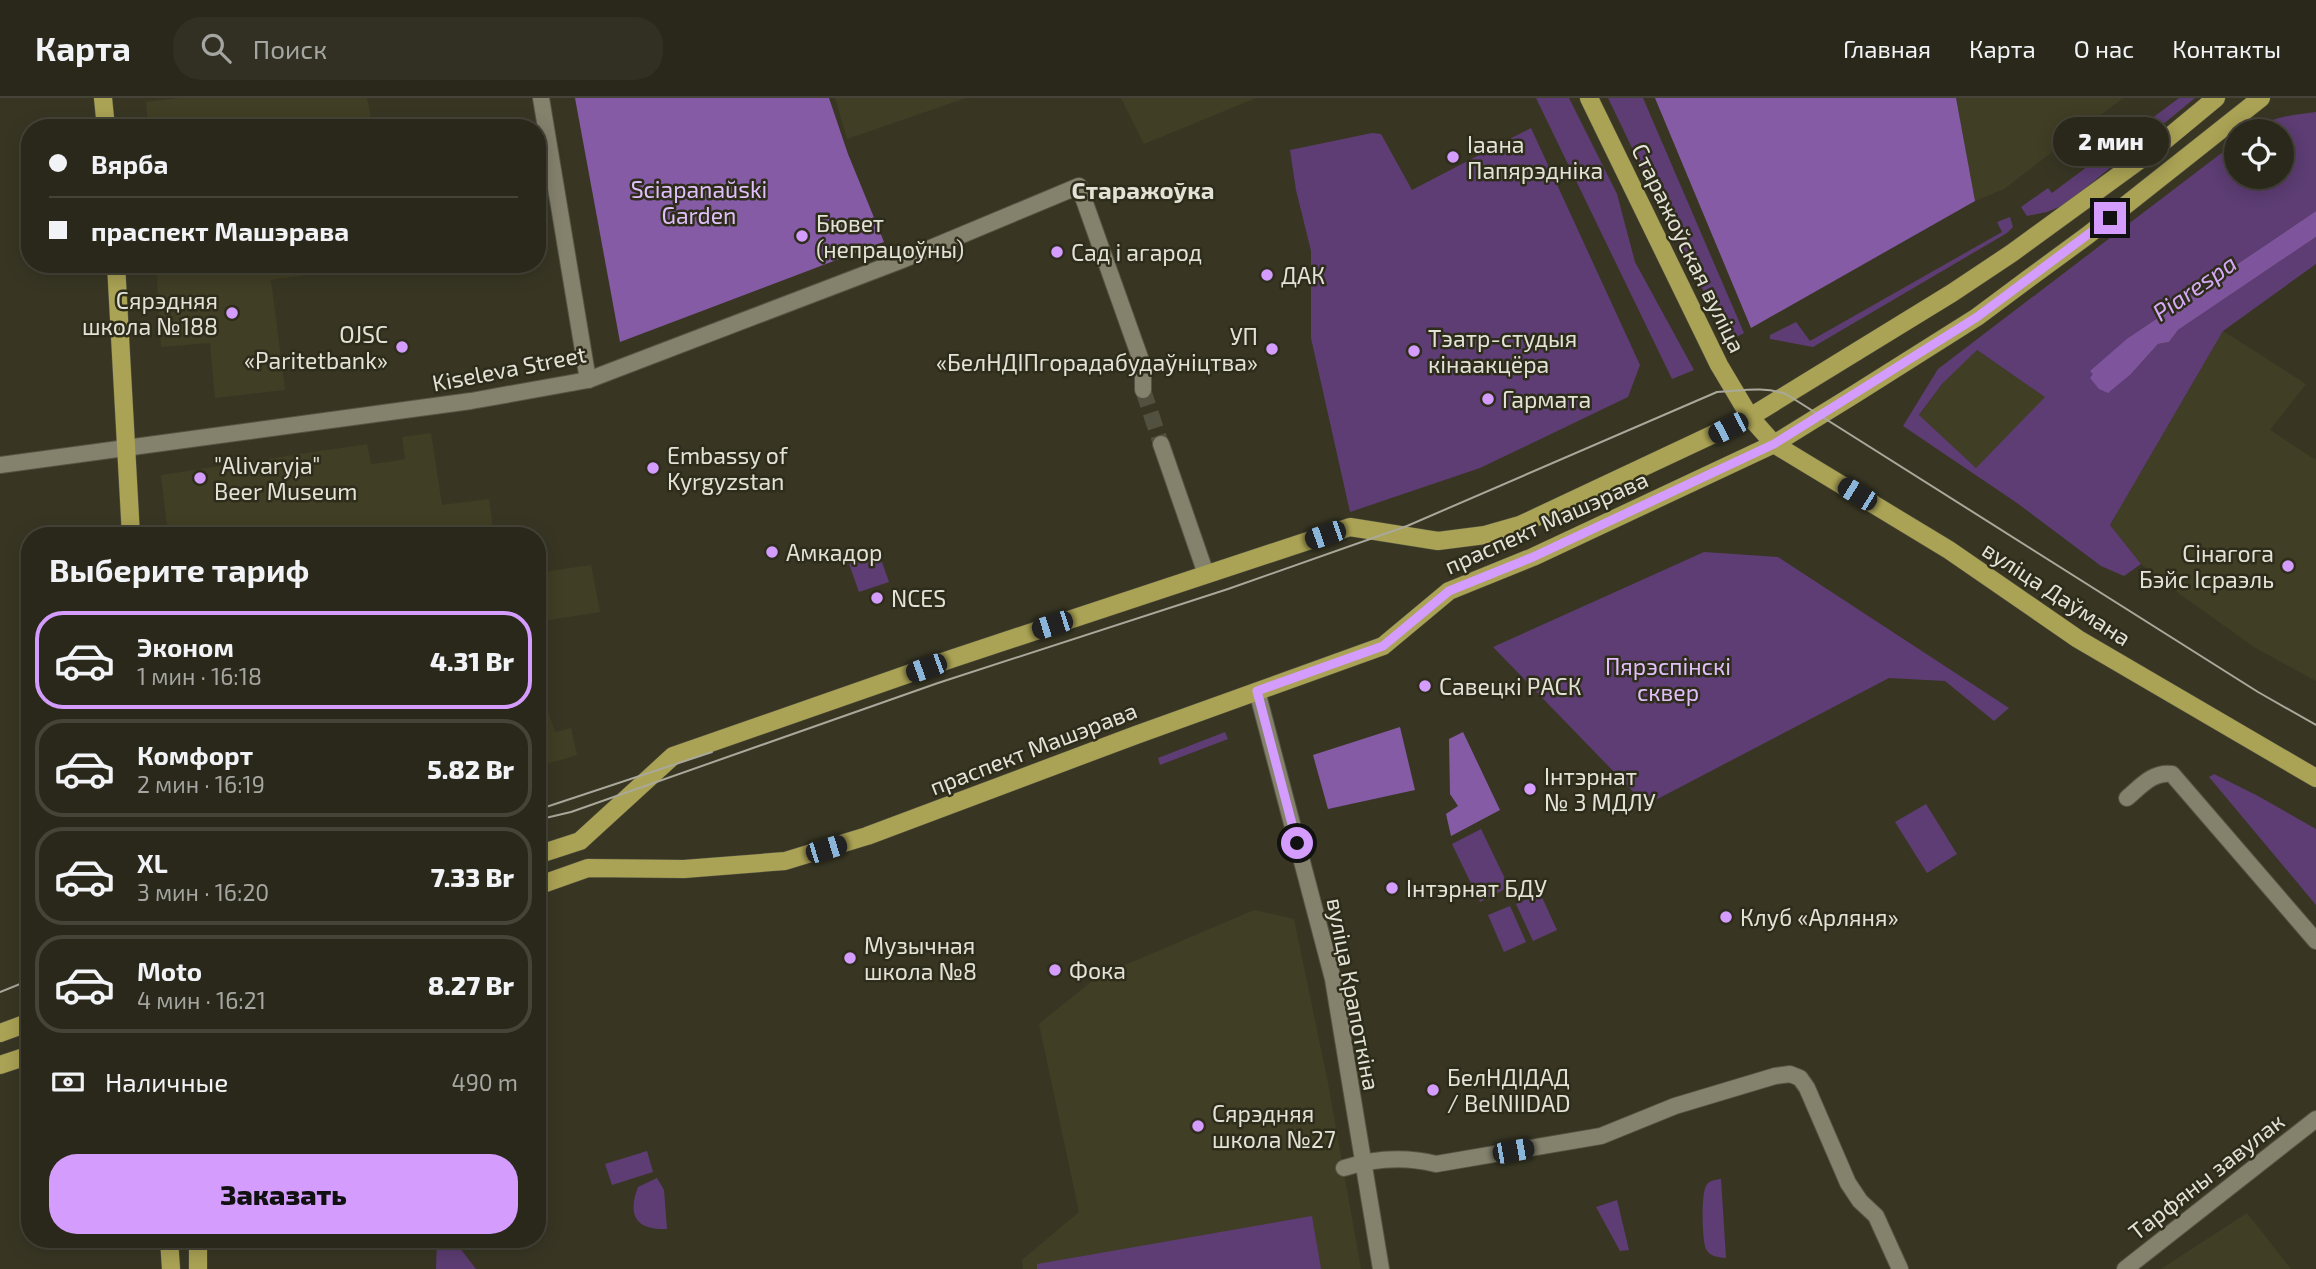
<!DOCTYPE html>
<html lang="ru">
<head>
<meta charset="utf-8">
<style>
  :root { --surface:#2a281a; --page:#323023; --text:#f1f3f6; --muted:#a5a6a2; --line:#464439; --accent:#d39cfd }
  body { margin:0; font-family:"Exo 2",sans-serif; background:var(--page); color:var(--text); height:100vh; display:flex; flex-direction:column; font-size:26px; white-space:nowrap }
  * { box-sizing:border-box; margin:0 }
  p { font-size:23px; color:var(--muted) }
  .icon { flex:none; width:38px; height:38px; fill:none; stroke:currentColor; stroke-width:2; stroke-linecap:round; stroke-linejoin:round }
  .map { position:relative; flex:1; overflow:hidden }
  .details { position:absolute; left:21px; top:429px; width:525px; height:721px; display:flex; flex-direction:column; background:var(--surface); border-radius:28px; box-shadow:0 4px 18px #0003,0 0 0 2px var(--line) }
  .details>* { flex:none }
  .guide { position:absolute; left:21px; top:21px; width:525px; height:154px; border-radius:28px; box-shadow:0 4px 18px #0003,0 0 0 2px var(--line); display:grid; align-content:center; height:154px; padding:0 28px; background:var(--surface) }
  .tools { position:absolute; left:2224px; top:21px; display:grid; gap:14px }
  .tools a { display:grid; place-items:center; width:70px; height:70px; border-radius:50%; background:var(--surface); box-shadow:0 4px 18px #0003,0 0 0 2px var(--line); font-size:35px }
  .end { position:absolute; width:32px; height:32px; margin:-16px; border:9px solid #d39cfd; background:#111; box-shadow:0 0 0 4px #111 }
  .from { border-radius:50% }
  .bubble { position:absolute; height:49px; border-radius:24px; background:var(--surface); box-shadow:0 4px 18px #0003,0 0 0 2px var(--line); font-size:23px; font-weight:800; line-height:49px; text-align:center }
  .car { position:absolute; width:21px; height:42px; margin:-21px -10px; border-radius:9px; box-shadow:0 0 5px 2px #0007; background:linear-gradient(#222 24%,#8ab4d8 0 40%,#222 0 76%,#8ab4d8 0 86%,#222 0) }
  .guide b { display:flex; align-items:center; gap:24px; height:66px; font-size:26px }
  .guide b+b { border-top:2px solid var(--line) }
  .guide i { width:18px; height:18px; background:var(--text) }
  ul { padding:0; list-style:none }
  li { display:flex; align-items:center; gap:21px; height:98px; margin:0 14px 10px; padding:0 14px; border:4px solid var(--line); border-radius:28px }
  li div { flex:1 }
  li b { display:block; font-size:26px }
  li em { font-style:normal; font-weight:800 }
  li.active { border-color:var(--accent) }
  li>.icon { width:63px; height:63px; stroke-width:1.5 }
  h2 { padding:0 28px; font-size:32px; line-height:84px }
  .pay { display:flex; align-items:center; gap:18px; height:77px; padding:0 28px; font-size:26px }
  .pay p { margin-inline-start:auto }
  .primary-button { display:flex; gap:14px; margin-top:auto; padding:14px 28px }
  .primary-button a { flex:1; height:80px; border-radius:28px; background:var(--accent); color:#111; font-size:28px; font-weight:800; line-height:80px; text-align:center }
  header { display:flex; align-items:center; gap:42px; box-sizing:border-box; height:98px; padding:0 35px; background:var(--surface); border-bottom:2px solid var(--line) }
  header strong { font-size:33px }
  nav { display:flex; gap:38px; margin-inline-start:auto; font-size:24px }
  .search { width:490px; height:63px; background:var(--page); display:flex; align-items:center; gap:18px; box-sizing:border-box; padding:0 24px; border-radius:28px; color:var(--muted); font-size:26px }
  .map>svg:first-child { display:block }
</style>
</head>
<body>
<header>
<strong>Карта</strong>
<div class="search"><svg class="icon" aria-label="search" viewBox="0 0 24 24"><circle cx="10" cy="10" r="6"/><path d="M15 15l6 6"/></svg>Поиск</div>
<nav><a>Главная</a><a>Карта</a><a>О нас</a><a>Контакты</a></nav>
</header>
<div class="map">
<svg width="2316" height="1171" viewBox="0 0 2316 1171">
  <rect width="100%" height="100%" fill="#383623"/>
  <!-- built -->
  <g fill="#403e24">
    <polygon points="177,0 367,0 373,30 148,30 146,4"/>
    <polygon points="835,0 966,0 847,41"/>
    <polygon points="1121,0 1256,0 1144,46"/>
    <polygon points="1956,0 2123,0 2004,91 1975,103"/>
    <polygon points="156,166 387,166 271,182 285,292 215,300 210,245 161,249"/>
    <polygon points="2223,233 2306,286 2270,332 2316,362 2316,583 2254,549 2170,489 2141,466 2110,427"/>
    <polygon points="1976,252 2046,299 1976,370 1919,318 1942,286"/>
    <polygon points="431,335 442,407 489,401 494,437 168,437 161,377 367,346 371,366 388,364 405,361 402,339"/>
    <polygon points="591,467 600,514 537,524 537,475"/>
    <polygon points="543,598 555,634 571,630 577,657 537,669 537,600"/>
    <polygon points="1254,812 1294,821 1328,985 1361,1171 1023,1171 1022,1162 1079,1114 1039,926 1097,879"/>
    <polygon points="2247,1115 2291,1171 2161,1171"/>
  </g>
  <!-- green -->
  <g fill="#5d3d74" fill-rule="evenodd">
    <polygon points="1536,0 1569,0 1617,96 1635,164 1694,272 1672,281"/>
    <path d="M1608 0H1643L1744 235 1733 241C1683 166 1648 81 1608 0Z"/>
    <polygon points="2179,0 2195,0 2066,106 2047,114 2027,118 2021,109 2048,90 2052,95"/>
    <path d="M2316 14V113L2128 240 2131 276 2158 246 2169 244 2178 232 2316 139V166L2223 233 2110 427 2141 466 2124 478 2101 468 2017 405 1903 328 1938 271 2236 44V79H2282V33H2251C2270 19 2293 17 2316 14ZM1977 252 2045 299 1976 370 1919 317 1942 286Z"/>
    <polygon points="1531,30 1640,267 1628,299 1480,370 1350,414 1311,240 1311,153 1296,92 1290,52 1372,35 1381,36 1412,92"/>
    <polygon points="2010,119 2013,129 2007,135 1813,249 1770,241 1770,237 1796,224 1810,243 2002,134 1997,124"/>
    <polygon points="878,453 889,484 859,494 848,463"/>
    <polygon points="1704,454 1778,459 2009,610 1994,623 1945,583 1889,580 1646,707 1493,549"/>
    <polygon points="1225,634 1228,641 1160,667 1158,660"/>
    <polygon points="2214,676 2258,698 2316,731 2316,807 2209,679"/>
    <polygon points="1926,706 1957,756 1927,775 1895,724"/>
    <polygon points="1481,731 1509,789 1480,804 1452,746"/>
    <polygon points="1540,795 1557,832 1533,843 1516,806"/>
    <polygon points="1510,808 1526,844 1504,854 1488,817"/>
    <polygon points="647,1053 653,1074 612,1087 605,1066"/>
    <path d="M657 1080 664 1092 667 1131C636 1132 627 1118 638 1089Z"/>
    <path d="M1721 1081 1726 1160C1718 1159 1710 1159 1706 1151 1702 1142 1701 1096 1706 1088 1709 1082 1715 1082 1721 1081Z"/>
    <polygon points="1617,1102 1629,1152 1620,1153 1596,1109"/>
    <polygon points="1312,1118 1321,1171 1037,1171 1037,1166"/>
    <polygon points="437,1141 453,1141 476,1171 436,1171"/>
  </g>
  <!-- forest -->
  <g fill="#855ba5">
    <polygon points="575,0 829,0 848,56 884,144 620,244"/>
    <polygon points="1655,0 1956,0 1975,103 1751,230"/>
    <polygon points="1400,629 1415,692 1328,711 1313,657"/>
    <polygon points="1463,634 1500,712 1451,738 1446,716 1458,708 1450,696 1449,641"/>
  </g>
  <!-- water -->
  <polygon fill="#7e549d" points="2316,113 2316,139 2178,232 2169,244 2158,246 2131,276 2108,295 2099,291 2090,280 2093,276 2090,273 2128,240"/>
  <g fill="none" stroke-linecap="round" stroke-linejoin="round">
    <!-- minor-tunnel -->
    <polyline stroke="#52503e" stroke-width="16" stroke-dasharray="16 8" stroke-linecap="butt" points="1143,292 1161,346"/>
    <!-- minor casing -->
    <g stroke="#565444" stroke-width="18">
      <g id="minor">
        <polyline points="541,0 588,282"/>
        <polyline points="1161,346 1206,476"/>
        <polyline points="0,367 471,303 588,282 902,162 1079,88 1143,268 1143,292"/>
        <polyline points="1257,593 1333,881 1381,1171"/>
        <path d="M2127 700C2140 689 2153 673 2172 676L2316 843"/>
        <path d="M1344 1070C1375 1060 1404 1058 1436 1066L1601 1038 1675 1008 1775 978 1790 976 1800 980 1807 990 1848 1085 1860 1103 1876 1118 1900 1171"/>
        <polyline points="2125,1171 2316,1021"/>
      </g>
    </g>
    <!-- major casing -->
    <g stroke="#565444" stroke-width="19">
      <g id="major">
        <polyline points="103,0 106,30"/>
        <polyline points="1589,0 1719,267 1750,319 1774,346 1949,452 2078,541 2316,680"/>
        <polyline points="116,166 131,438"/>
        <polyline points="537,757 580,743 673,658 951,561 1350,429 1438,443 1485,437 1520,427 1750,319 1952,195 2012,155 2152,53 2216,0"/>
        <polyline points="537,788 588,770 684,771 785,763 867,738 1136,637 1383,548 1449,493 1533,459 1774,346 1855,296 1977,219 2028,181 2088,137 2261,0"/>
        <polyline points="0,935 30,924"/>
        <polyline points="0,967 30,957"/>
        <polyline points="169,1141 171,1171"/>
        <polyline points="198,1171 198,1141"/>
      </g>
    </g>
    <!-- minor -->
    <use href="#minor" stroke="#84826d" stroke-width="16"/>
    <!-- major -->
    <use href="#major" stroke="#aaa254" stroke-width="18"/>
    <!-- tram -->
    <g stroke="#aaa89b" stroke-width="2">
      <polyline points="537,712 712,654"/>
      <path d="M537 722 571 714 938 585 1228 491 1407 428 1717 294C1741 293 1763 288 1786 296L2258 594 2316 627"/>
      <polyline points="0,894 30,882"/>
    </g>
  </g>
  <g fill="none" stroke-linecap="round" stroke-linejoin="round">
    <!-- route -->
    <polyline stroke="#d39cfd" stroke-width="9" points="1297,745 1257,593 1383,548 1449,493 1533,459 1774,346 1977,219 2110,120"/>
  </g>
  <!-- markers -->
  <g fill="#d39cfd" stroke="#2e2c1a" stroke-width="2.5">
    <circle cx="1453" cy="59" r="7"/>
    <circle cx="802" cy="138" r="7"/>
    <circle cx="1057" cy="154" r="7"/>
    <circle cx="1267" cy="177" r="7"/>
    <circle cx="232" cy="215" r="7"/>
    <circle cx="402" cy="249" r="7"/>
    <circle cx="1272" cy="251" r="7"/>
    <circle cx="1414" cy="253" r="7"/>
    <circle cx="1488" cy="301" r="7"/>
    <circle cx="653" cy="370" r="7"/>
    <circle cx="200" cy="380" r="7"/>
    <circle cx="772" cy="454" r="7"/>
    <circle cx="2288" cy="468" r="7"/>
    <circle cx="877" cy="500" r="7"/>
    <circle cx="1425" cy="588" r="7"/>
    <circle cx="1530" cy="691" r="7"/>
    <circle cx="1392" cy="790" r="7"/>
    <circle cx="1726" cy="819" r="7"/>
    <circle cx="850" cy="860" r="7"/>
    <circle cx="1055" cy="872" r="7"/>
    <circle cx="1433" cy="992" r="7"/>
    <circle cx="1198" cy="1028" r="7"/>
  </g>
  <g text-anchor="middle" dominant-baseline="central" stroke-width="5" stroke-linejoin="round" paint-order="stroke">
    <!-- poi labels -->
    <g font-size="23" fill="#e3e2d7" stroke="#2e2c1a" text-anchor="start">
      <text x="1467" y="46">Іаана<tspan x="1467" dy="26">Папярэдніка</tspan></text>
      <text x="816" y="125">Бювет<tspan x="816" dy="26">(непрацоўны)</tspan></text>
      <text x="1071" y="154">Сад і агарод</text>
      <text x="1281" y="177">ДАК</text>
      <text x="218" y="202" text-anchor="end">Сярэдняя<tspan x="218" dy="26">школа №188</tspan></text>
      <text x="388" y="236" text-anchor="end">OJSC<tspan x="388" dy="26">«Paritetbank»</tspan></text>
      <text x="1258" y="238" text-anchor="end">УП<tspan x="1258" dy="26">«БелНДІПгорадабудаўніцтва»</tspan></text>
      <text x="1428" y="240">Тэатр-студыя<tspan x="1428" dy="26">кінаакцёра</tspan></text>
      <text x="1502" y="301">Гармата</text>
      <text x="667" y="357">Embassy of<tspan x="667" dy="26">Kyrgyzstan</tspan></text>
      <text x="214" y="367">"Alivaryja"<tspan x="214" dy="26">Beer Museum</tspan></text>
      <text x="786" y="454">Амкадор</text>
      <text x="2274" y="455" text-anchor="end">Сінагога<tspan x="2274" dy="26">Бэйс Ісраэль</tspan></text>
      <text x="891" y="500">NCES</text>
      <text x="1439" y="588">Савецкі РАСК</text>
      <text x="1544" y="678">Інтэрнат<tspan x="1544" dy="26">№ 3 МДЛУ</tspan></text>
      <text x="1406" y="790">Інтэрнат БДУ</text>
      <text x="1740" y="819">Клуб «Арляня»</text>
      <text x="864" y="847">Музычная<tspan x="864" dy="26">школа №8</tspan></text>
      <text x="1069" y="872">Фока</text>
      <text x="1447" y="979">БелНДІДАД<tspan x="1447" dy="26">/ BelNIIDAD</tspan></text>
      <text x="1212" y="1015">Сярэдняя<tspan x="1212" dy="26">школа №27</tspan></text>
    </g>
    <!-- park labels -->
    <g font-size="23" fill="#e0bffb" stroke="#2e2c1a">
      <text x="699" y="91">Sciapanaŭski<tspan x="699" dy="26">Garden</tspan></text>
      <text x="1668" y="568">Пярэспінскі<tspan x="1668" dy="26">сквер</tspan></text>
    </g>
    <!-- street labels -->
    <g font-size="23" fill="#e3e2d7" stroke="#2e2c1a">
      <text transform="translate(1689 150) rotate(64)">Старажоўская вуліца</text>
      <text transform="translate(509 270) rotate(-11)">Kiseleva Street</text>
      <text transform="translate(1546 424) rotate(-24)">праспект Машэрава</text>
      <text transform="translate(2057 495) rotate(33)">вуліца Даўмана</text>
      <text transform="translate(1033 650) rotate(-21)">праспект Машэрава</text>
      <text transform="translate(1354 896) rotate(79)">вуліца Крапоткіна</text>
      <text transform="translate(2206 1078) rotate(-38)">Тарфяны завулак</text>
    </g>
    <!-- neighbourhood labels -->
    <g font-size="24" font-weight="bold" fill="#e3e2d7" stroke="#2e2c1a">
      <text x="1143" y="91">Старажоўка</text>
    </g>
    <!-- water labels -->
    <g font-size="24" font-style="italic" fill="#d5a8f8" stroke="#2e2c1a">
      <text transform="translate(2194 189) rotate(-35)">Piarespa</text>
    </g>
  </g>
</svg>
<div class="tools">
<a><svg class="icon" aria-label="locate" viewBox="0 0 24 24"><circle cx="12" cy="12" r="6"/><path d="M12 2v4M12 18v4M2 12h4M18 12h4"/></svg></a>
</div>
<i class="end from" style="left:1297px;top:745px"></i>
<i class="end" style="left:2110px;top:120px"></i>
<div class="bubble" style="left:2053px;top:19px;width:116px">2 мин</div>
<i class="car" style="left:1728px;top:330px;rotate:243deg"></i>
<i class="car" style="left:1857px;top:396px;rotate:302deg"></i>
<i class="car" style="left:1325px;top:437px;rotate:251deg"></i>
<i class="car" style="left:1052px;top:527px;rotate:252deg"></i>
<i class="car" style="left:926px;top:570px;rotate:250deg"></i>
<i class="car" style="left:826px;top:751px;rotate:73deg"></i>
<i class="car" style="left:1513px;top:1053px;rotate:80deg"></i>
<div class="guide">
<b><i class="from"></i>Вярба</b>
<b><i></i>праспект Машэрава</b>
</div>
<section class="details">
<h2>Выберите тариф</h2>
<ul>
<li class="active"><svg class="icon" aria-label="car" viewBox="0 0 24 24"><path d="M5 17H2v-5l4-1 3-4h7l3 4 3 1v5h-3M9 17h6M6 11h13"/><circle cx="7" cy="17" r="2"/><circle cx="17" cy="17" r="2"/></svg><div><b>Эконом</b><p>1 мин · 16:18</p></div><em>4.31 Br</em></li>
<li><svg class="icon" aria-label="car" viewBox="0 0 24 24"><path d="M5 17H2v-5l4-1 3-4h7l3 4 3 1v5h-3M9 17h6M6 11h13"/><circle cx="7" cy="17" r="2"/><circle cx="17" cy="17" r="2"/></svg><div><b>Комфорт</b><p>2 мин · 16:19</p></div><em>5.82 Br</em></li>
<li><svg class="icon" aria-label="car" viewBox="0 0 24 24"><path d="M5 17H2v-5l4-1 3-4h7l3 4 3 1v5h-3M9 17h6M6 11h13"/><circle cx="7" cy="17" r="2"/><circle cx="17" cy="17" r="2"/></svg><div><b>XL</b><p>3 мин · 16:20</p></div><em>7.33 Br</em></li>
<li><svg class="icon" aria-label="car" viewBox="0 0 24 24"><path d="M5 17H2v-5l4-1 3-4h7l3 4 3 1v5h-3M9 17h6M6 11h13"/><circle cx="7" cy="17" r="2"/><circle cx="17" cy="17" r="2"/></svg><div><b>Moto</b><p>4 мин · 16:21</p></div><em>8.27 Br</em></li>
</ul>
<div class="pay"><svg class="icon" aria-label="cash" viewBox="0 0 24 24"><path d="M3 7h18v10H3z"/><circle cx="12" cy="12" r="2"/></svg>Наличные<p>490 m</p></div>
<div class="primary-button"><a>Заказать</a></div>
</section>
</div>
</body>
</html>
